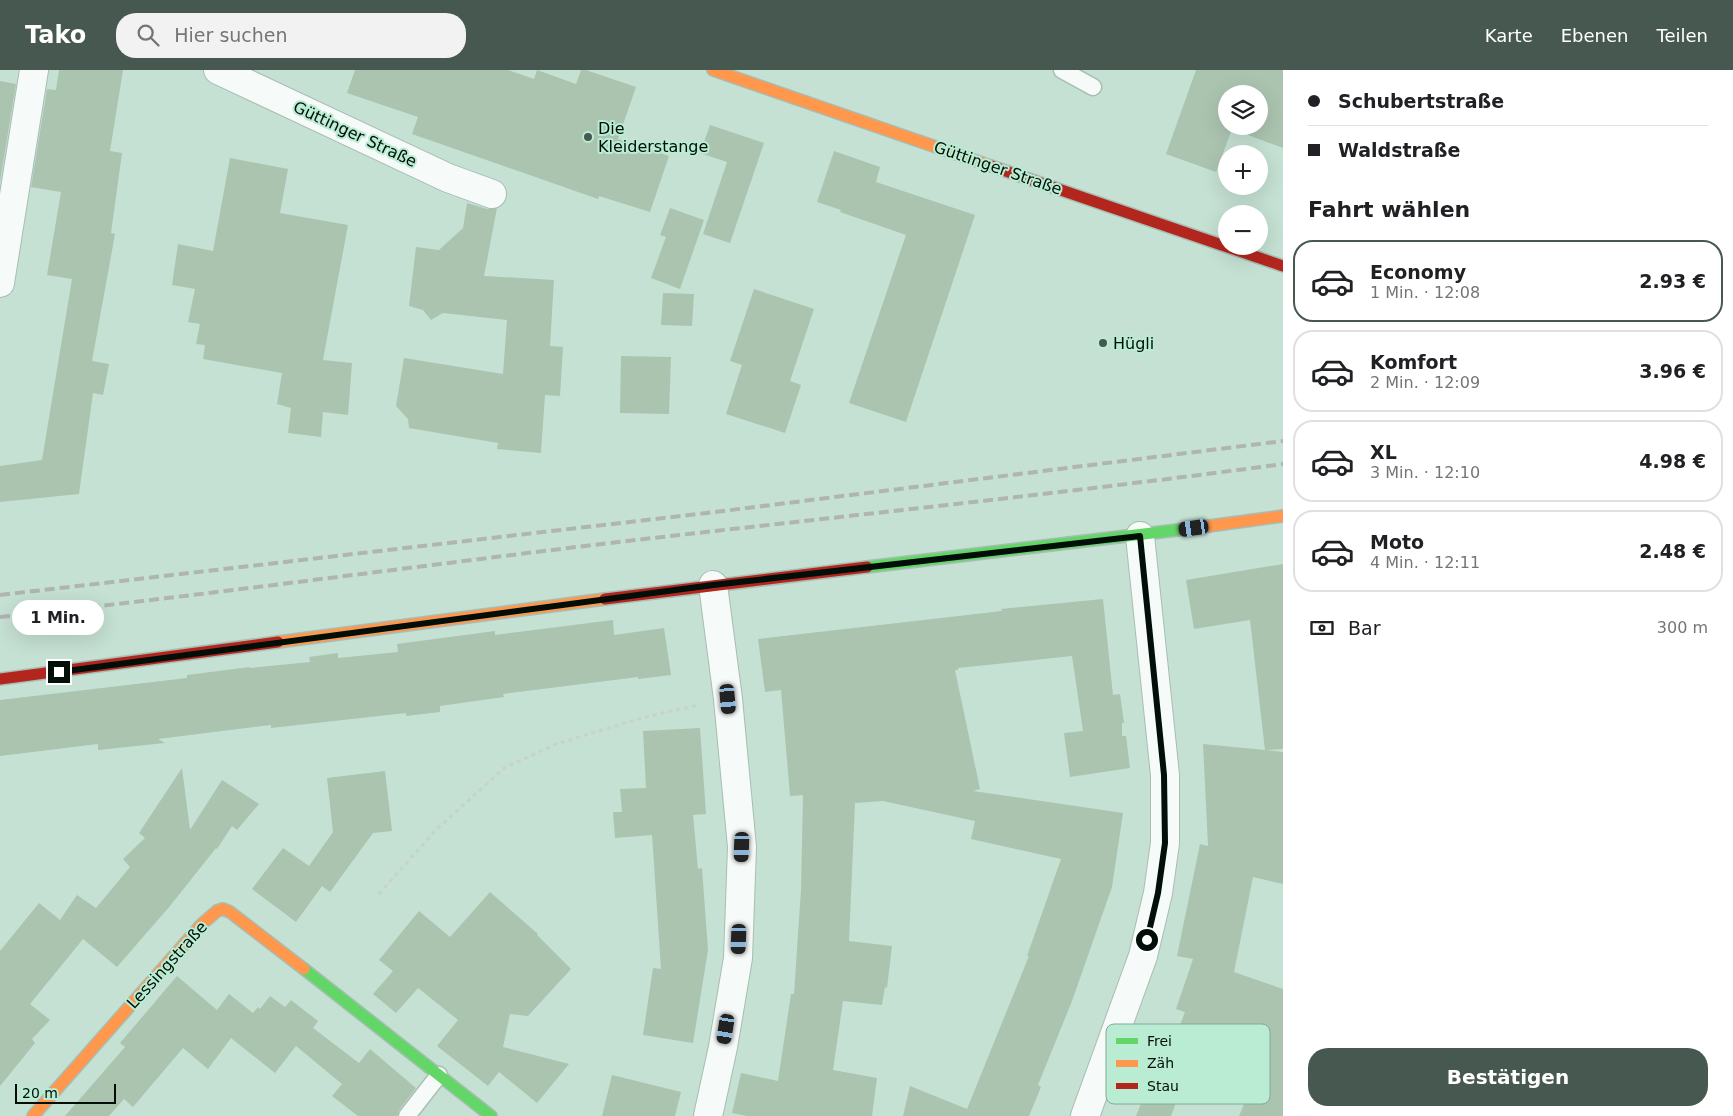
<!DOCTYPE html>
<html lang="de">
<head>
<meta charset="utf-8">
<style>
  :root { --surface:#fff; --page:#f2f2f2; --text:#202124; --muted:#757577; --line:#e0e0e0; --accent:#46584f }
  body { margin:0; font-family:"DejaVu Sans",sans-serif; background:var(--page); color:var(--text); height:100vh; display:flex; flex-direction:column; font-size:19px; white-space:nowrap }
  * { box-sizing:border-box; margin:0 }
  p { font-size:16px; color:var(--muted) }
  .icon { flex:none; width:28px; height:28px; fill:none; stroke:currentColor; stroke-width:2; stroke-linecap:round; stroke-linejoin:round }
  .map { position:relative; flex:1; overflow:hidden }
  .details { display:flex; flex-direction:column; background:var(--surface); width:450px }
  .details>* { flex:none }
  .guide { display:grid; align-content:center; height:110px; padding:0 25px; background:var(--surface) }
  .fabs { position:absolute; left:1218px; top:15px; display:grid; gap:10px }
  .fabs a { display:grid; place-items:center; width:50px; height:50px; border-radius:50%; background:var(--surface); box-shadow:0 5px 20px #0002; font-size:25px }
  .scale { position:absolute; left:15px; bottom:12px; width:101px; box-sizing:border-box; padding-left:5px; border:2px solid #010f08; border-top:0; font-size:14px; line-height:18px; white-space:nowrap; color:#010f08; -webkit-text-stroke:4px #baecd3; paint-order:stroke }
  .end { position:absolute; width:22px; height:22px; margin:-11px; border:6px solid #010f08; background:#fff; box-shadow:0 0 0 2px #fff }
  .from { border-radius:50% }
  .bubble { position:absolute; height:35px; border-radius:18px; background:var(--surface); box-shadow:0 5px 20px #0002; font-size:16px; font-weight:800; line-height:35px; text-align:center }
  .car { position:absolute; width:15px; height:30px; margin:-15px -8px; border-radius:6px; box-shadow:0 0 4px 1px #0007; background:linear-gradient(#222 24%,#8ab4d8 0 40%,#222 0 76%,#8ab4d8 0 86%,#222 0) }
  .guide b { display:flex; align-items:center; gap:18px; height:48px; font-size:19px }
  .guide b+b { border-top:1px solid var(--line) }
  .guide i { width:12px; height:12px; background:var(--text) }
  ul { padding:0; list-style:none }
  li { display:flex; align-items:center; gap:15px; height:82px; margin:0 10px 8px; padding:0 15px; border:2px solid var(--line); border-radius:20px }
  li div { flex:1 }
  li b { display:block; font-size:19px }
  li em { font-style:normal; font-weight:800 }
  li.selected { border-color:var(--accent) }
  li>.icon { width:45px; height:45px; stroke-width:1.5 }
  h2 { padding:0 25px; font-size:22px; line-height:60px }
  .pay { display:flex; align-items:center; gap:12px; height:55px; padding:0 25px; font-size:19px }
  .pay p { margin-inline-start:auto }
  .button { display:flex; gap:10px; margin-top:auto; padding:10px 25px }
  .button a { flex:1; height:58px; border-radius:20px; background:var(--accent); color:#fff; font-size:20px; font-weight:800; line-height:58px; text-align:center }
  header { display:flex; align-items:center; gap:30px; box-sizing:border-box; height:70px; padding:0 25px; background:var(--accent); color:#fff }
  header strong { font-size:24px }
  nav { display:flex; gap:28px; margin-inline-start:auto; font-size:18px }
  .search { width:350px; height:45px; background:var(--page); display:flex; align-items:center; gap:12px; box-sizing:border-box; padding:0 18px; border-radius:20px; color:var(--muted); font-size:19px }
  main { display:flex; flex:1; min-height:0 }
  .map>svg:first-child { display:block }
</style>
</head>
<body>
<header>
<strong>Tako</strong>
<div class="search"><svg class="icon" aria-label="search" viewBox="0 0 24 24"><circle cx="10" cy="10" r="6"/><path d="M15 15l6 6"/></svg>Hier suchen</div>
<nav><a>Karte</a><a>Ebenen</a><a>Teilen</a></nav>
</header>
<main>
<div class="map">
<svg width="1283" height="1046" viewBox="0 0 1283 1046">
  <rect width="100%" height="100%" fill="#c5e1d3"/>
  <!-- building -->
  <g fill="#abc4b0" fill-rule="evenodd">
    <polygon points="59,0 123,0 110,81 122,83 111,163 115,164 92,291 109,294 103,325 93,323 79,424 0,432 0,396 42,390 72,209 47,205 61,122 31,117 47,19 56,20"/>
    <polygon points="355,0 508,0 534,9 537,0 576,14 581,0 586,0 636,17 618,69 669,86 650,142 599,126 598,129 412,64 418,47 347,23"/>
    <path d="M1196 0H1283V78L1232 59 1216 102 1166 84ZM1226 24H1259V56H1226Z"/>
    <polygon points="0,11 16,14 0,112"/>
    <polygon points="710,55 764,73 730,173 703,164 727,92 700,83"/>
    <polygon points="834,81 880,97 876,112 975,145 906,352 849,333 906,165 840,142 841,140 817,132"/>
    <polygon points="230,88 288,99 280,143 348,155 323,290 352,293 348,345 323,342 321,367 288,363 291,338 277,334 282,303 203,289 205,275 196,274 200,254 188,252 195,219 172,215 178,174 213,181"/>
    <polygon points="467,133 487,139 497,138 484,206 554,210 550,276 563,277 560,326 545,325 541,383 497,379 498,373 409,358 408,349 396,336 404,288 503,304 507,250 443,243 431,250 423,240 409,236 416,177 439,180 463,158"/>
    <polygon points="670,138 704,150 680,219 651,208 666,167 660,165"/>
    <polygon points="754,219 814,239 790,311 801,315 785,363 726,344 742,295 730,291"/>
    <polygon points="663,223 694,224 692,256 661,255"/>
    <polygon points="621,286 671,287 669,344 620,343"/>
    <polygon points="1283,494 1283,679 1266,680 1283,682 1283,814 1253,807 1234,902 1283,919 1283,1046 1239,1046 1246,1029 1163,999 1185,942 1176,939 1193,889 1177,886 1200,774 1208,776 1203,674 1265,680 1250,550 1194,559 1186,510"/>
    <polygon points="1103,529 1113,625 1120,624 1124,653 1122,653 1122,666 1126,666 1130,698 1070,707 1064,663 1083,661 1072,586 958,598 958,600 955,600 980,719 973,721 1123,743 1112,817 1072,931 1038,1015 1041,1017 1029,1046 903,1046 910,1016 967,1039 1029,886 1027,886 1061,789 971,769 975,751 883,731 855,733 849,871 892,876 887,918 885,917 882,935 843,931 833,1000 877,1008 872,1046 747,1046 732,1043 741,1003 778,1011 791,924 794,924 801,820 803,725 790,726 781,620 765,622 758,569 1002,541 1001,539"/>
    <polygon points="613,550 614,565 664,558 671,605 638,609 638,607 503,624 504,627 440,636 440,642 406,646 406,643 271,658 271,655 158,669 165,673 98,680 98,674 0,686 0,630 187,608 187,605 250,597 250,598 310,592 309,587 338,583 338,588 398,582 397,574 495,561 495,565"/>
    <polygon points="700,658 706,744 693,745 698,799 702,798 708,880 693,973 643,965 653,898 661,899 652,765 615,768 613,742 622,742 620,719 646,718 643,661"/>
    <polygon points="182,698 190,760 222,710 259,734 237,760 232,756 217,779 216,778 170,836 117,897 83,869 30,934 50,950 32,969 35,973 0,1016 0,881 39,833 60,850 77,825 96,838 130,797 123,789 145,768 139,763"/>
    <polygon points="385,701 392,761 373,763 330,822 322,816 296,852 252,819 283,778 309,796 333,762 327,708"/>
    <polygon points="490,822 538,864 537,865 571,899 528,946 510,944 503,977 569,994 537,1033 499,1002 488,1016 437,976 458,950 418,918 396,943 373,924 393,901 379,890 419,841 450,867"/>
    <polygon points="177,906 217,940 229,924 253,943 258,937 260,939 270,926 285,937 291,930 318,951 313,958 359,993 370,979 416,1018 399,1040 397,1046 358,1046 332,1026 342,1014 296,976 275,1003 231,968 208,999 183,978 133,1037 124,1029 109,1046 65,1046 125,977 120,973"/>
    <polygon points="612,1005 681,1022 675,1046 602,1046"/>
    <polygon points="1149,1014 1179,1025 1171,1046 1136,1046"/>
  </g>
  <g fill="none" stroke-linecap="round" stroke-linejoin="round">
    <!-- lane casing -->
    <g stroke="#a8bdb3" stroke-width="19">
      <g id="lane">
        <polyline points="1062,0 1093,17"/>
        <polyline points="407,1046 439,1005"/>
      </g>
    </g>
    <!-- street casing -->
    <g stroke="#a8bdb3" stroke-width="30">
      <g id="street">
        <polyline points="218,0 448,108 492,124"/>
        <polyline points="0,213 34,0"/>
        <polyline points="708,1046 723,977 738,888 742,777 728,629 713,515"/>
        <polyline points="1085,1046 1143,886 1158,823 1165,773 1165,705 1140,466"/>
      </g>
    </g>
    <!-- fast casing -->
    <g stroke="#a8bdb3" stroke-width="14">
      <g id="fast">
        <polyline points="867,497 1194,458"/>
        <polyline points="304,899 491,1046"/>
      </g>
    </g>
    <!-- slow casing -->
    <g stroke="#a8bdb3" stroke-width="14">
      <g id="slow">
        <polyline points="713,0 991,96"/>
        <polyline points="1194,458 1283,446"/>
        <polyline points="278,572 605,529"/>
        <polyline points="33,1046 203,853 217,841 223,839 230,842 304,899"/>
      </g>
    </g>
    <!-- jam casing -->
    <g stroke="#a8bdb3" stroke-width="14">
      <g id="jam">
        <polyline points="991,96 1283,196"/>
        <polyline points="605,529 867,497"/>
        <polyline points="0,609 278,572"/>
      </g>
    </g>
    <!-- path -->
    <polyline stroke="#c9d1cd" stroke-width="3" stroke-dasharray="4 4" stroke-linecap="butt" points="379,824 435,761 504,698 556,674 645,647 698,635"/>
    <!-- lane -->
    <use href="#lane" stroke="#f6faf8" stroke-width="16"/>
    <!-- street -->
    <use href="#street" stroke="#f6faf8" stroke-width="28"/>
    <!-- fast -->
    <use href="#fast" stroke="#63d668" stroke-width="11"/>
    <!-- slow -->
    <use href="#slow" stroke="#ff974d" stroke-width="11"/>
    <!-- jam -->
    <use href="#jam" stroke="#b3261e" stroke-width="11"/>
    <!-- rail -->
    <g stroke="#afb5b2" stroke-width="4" stroke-dasharray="10 5" stroke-linecap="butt">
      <polyline points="0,525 707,443 1283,371"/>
      <path d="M0 547C198 526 395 499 593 475 823 448 1053 425 1283 394"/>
    </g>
  </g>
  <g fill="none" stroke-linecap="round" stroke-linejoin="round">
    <!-- route -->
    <polyline stroke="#010f08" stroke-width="6" points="59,602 713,515 1140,466 1164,705 1165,773 1158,823 1147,870"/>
  </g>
  <!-- markers -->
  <g fill="#46584f" stroke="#baecd3" stroke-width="2">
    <circle cx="588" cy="67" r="5"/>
    <circle cx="1103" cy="273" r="5"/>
  </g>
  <g text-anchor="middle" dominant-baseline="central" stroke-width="4" stroke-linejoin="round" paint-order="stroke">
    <!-- poi labels -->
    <g font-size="16" fill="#010f08" stroke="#baecd3" text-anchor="start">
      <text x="598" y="58">Die<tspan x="598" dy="18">Kleiderstange</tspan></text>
      <text x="1113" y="273">Hügli</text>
    </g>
    <!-- street labels -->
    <g font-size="16" fill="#010f08" stroke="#baecd3">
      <text transform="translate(355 64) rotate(25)">Güttinger Straße</text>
      <text transform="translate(998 98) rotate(19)">Güttinger Straße</text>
      <text transform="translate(167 895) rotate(-48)">Lessingstraße</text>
    </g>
  </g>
  <!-- legend -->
  <rect x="1106" y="954" width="164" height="80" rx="8" fill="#baecd3" stroke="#82aa96" stroke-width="1"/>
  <rect x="1116" y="968" width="22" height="6" fill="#63d668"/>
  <rect x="1116" y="990" width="22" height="7" fill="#ff974d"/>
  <rect x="1116" y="1013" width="22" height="6" fill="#b3261e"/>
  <g font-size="14" fill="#010f08">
    <text x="1147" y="976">Frei</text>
    <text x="1147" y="998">Zäh</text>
    <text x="1147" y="1021">Stau</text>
  </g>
</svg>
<div class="fabs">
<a><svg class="icon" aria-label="layers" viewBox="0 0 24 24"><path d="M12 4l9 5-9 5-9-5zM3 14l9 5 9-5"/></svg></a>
<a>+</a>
<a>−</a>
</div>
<div class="scale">20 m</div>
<i class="end from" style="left:1147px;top:870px"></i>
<i class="end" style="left:59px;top:602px"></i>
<div class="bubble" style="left:12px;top:530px;width:92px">1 Min.</div>
<i class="car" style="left:1194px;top:458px;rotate:262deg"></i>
<i class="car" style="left:728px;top:629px;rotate:175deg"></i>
<i class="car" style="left:742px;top:777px;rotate:182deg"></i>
<i class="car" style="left:739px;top:869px;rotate:182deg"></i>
<i class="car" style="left:726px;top:959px;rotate:189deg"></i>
</div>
<section class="details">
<div class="guide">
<b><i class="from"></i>Schubertstraße</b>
<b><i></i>Waldstraße</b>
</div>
<h2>Fahrt wählen</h2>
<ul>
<li class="selected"><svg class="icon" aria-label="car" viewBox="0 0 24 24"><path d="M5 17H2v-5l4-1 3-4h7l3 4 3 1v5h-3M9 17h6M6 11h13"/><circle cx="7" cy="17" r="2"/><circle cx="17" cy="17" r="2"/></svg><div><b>Economy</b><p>1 Min. · 12:08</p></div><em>2.93 €</em></li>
<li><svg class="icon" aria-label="car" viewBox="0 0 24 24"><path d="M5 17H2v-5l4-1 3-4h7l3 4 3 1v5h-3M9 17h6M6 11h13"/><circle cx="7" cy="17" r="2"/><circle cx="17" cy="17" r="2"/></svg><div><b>Komfort</b><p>2 Min. · 12:09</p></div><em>3.96 €</em></li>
<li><svg class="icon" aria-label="car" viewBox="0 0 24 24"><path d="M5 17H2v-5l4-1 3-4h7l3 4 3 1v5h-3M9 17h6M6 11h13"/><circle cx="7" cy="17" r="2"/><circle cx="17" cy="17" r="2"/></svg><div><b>XL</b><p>3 Min. · 12:10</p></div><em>4.98 €</em></li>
<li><svg class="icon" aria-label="car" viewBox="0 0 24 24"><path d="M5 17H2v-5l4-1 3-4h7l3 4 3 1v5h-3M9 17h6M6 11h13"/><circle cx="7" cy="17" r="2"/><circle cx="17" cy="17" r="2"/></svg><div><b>Moto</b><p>4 Min. · 12:11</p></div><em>2.48 €</em></li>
</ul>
<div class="pay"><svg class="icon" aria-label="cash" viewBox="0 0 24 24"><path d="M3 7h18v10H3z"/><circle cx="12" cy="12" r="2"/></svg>Bar<p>300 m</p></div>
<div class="button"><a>Bestätigen</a></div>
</section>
</main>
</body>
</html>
